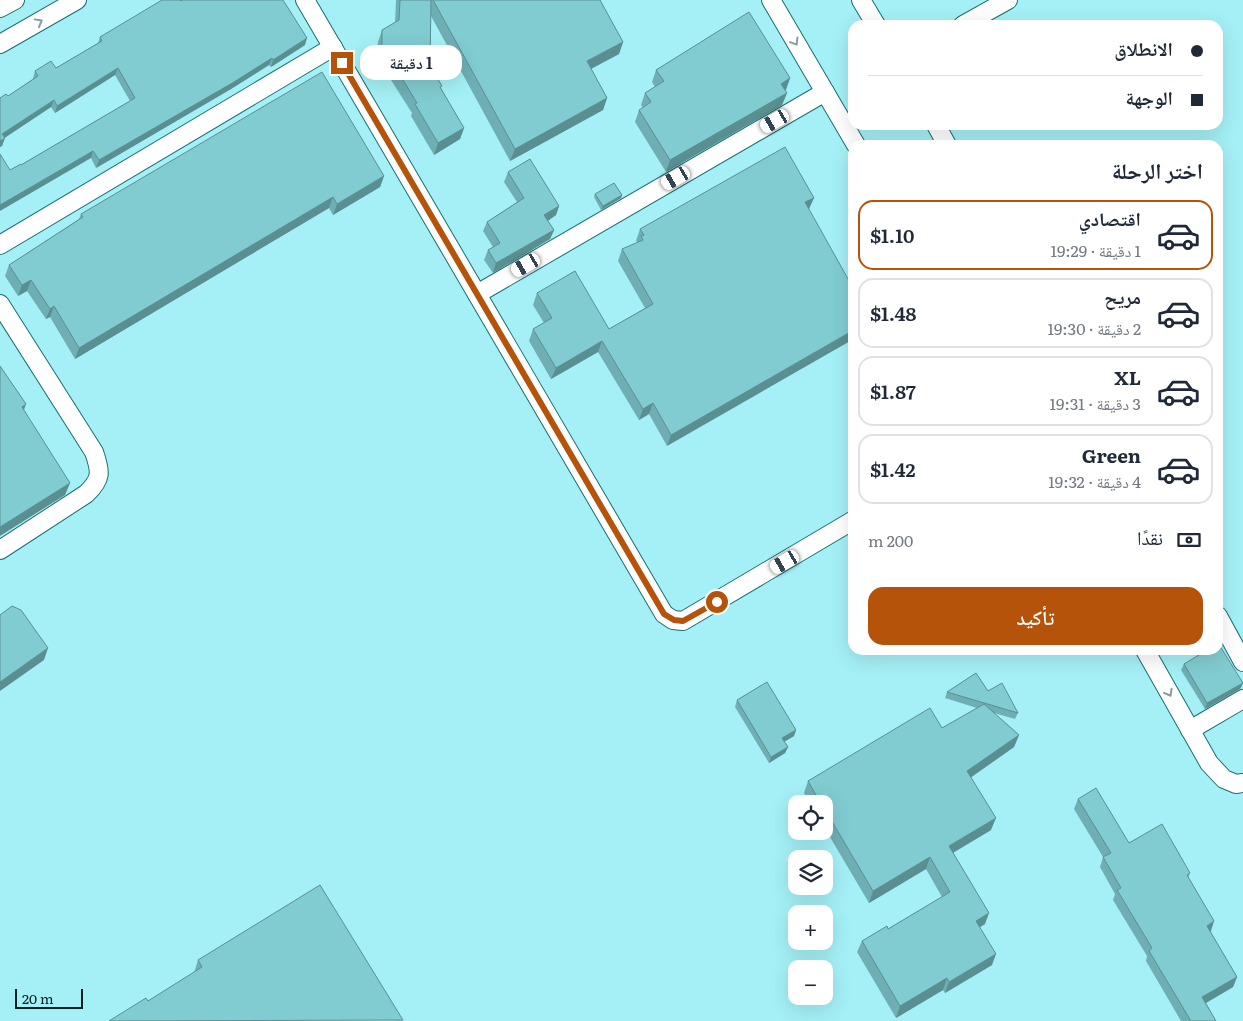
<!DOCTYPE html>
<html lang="ar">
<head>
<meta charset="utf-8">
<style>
  :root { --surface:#fff; --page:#f2f2f3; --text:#1f2937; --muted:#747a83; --line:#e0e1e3; --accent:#b45309 }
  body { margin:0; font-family:Literata,"Noto Naskh Arabic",serif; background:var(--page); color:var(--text); direction:rtl; height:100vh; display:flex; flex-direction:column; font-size:19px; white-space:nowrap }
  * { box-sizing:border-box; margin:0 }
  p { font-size:16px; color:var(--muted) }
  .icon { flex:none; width:28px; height:28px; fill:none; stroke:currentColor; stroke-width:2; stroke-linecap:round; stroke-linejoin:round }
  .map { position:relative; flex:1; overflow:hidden; direction:ltr }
  .side { position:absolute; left:848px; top:140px; width:375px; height:515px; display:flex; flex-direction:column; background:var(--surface); border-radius:15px; box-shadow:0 5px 20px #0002; direction:rtl }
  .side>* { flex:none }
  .banner { position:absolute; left:848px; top:20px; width:375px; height:110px; border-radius:15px; box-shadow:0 5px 20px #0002; direction:rtl; display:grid; align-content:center; height:110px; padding:0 20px; background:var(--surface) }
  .buttons { position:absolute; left:788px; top:795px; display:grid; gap:10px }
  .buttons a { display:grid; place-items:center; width:45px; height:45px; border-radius:10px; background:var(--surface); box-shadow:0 5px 20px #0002; font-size:25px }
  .scale { position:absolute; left:15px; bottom:12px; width:68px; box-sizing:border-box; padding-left:5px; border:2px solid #002022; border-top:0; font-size:14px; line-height:18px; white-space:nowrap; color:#002022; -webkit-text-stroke:4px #a4f0f6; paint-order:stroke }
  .end { position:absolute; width:22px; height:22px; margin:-11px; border:6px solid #b45309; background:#fff; box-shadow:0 0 0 2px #fff }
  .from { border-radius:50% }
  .bubble { position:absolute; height:35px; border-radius:15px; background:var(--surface); box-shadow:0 5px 20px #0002; font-size:16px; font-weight:600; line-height:35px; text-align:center; direction:rtl }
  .car { position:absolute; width:15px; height:30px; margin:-15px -8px; border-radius:6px; box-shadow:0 0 4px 1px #0007; background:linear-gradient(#fff 24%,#345 0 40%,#fff 0 76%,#345 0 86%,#fff 0) }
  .banner b { display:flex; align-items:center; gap:18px; height:48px; font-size:19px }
  .banner b+b { border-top:1px solid var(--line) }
  .banner i { width:12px; height:12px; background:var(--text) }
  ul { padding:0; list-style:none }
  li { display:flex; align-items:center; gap:15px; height:70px; margin:0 10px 8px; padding:0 10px; border:2px solid var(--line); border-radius:15px }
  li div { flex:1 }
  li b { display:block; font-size:19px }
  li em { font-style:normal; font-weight:600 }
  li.active { border-color:var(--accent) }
  li>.icon { width:45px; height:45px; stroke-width:1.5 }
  h2 { padding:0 20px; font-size:22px; line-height:60px }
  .pay { display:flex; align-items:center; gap:12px; height:55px; padding:0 20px; font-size:19px }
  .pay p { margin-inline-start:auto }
  .cta { display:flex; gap:10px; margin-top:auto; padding:10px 20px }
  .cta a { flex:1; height:58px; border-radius:15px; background:var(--accent); color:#fff; font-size:20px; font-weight:600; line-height:58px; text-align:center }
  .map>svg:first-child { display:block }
</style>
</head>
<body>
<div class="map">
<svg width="1243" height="1021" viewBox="0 0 1243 1021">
  <rect width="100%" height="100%" fill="#a4f0f6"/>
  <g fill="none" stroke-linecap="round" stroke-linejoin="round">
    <!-- street casing -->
    <g stroke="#1a6d72" stroke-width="20">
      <g id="street">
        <polyline points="305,0 664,614 673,620 683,621 852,521"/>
        <polyline points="771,0 856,145"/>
        <polyline points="861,0 876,25"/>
        <polyline points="0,8 15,0"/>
        <polyline points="963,25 1008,0"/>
        <polyline points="0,44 77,0"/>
        <polyline points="936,125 947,145"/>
        <polyline points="0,245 333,47"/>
        <polyline points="477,294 825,92"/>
        <path d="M0 304 94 452C101 472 102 479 86 494L0 550"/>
        <polyline points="1218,616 1243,662"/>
        <polyline points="1145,650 1209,763 1224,779 1236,784 1243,783"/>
        <polyline points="1190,730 1243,699"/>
      </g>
    </g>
    <!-- street -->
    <use href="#street" stroke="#fff" stroke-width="18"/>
  </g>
  <!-- wall -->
  <g fill="#6fafb4">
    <polygon points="396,0 600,0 623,42 619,54 591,69 607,98 603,110 510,161 431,16 430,66 441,89 464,128 460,139 434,155 411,116 412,113 377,58 378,42 382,30 395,23"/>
    <polygon points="181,1 305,45 271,67 269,65 231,89 96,168 91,158 10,170 21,165 130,101 115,75 55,113 51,107 4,138 2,146 0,147 0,98 8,96 33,79 33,78 35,71 56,68 98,43 100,37"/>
    <polygon points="656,70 790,78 785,91 787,93 782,105 666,172 635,122 639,110 643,108 641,105 645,93 655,87 652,82"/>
    <polygon points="508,172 559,206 556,215 548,221 554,230 550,239 493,273 484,260 488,250 493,247 483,231 487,222 517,202 504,182"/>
    <polygon points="384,176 380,187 333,215 329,208 75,359 50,317 46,319 27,291 18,296 5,276 9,265 79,219 81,214"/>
    <polygon points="595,194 622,195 621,198 601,210 594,197"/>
    <polygon points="809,209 667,446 649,414 639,420 598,352 551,379 529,341 533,329 544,323 533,305 537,293 609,329 645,308 618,261 622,249 638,243 636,241 640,229"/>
    <polygon points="1184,664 1243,683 1240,689 1205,709 1181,670"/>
    <polygon points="988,691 1018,713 1015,719 994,713 1019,735 1014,747 971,777 991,830 953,853 985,924 980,927 992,965 945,993 943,990 896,1018 857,952 862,941 888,929 942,897 926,869 869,903 824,827 824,804 810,804 804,793 808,781 942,728 977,708 945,698 947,692"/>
    <polygon points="737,700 796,730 794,736 784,742 788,747 785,753 769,763 735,707"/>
    <polygon points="1078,799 1129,843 1190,873 1188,878 1211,931 1210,931 1237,977 1233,987 1206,1003 1216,1021 1181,1021 1146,961 1147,956 1113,900 1115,894 1100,867 1103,857 1074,809"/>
    <polygon points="198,960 403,1021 148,1001 194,973"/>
  </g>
  <!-- shaded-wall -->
  <g fill="#5a8f92">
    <polygon points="307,38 305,45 271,67 273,60"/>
    <polygon points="623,42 619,54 583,73 587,61"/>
    <polygon points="272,58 269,65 231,89 96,168 99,160"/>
    <polygon points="118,68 115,75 55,113 57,106"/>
    <polygon points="790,78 786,90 777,96 781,84"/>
    <polygon points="787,93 782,105 666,172 670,160"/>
    <polygon points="607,98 603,110 510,161 515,149"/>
    <polygon points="54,100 51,107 0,141 2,134"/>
    <polygon points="464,128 460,139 434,155 438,143"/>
    <polygon points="5,138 2,146 0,147 0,141"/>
    <polygon points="93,151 91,158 0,211 0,205"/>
    <polygon points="384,176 380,187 333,215 337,204"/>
    <polygon points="622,195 621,198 601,210 603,206"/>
    <polygon points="333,197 329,208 75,359 79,348"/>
    <polygon points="814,198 809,209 800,214 805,202"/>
    <polygon points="559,206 556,215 541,225 544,215"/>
    <polygon points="554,230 550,239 493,273 496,263"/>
    <polygon points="31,280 27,291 18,296 22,285"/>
    <polygon points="54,306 50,317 46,319 50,309"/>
    <polygon points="852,331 852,340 667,446 671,435"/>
    <polygon points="602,341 598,352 551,379 556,368"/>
    <polygon points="653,403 649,414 639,420 643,409"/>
    <polygon points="26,404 22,416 22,407"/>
    <polygon points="70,483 65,495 0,536 0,527"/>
    <polygon points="48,648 44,660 0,691 0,682"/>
    <polygon points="1243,683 1240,689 1205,709 1207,703"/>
    <polygon points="796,730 794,736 780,744 782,738"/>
    <polygon points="1019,735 1014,747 963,783 967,771"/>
    <polygon points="788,747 785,753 769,763 771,757"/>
    <polygon points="996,818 991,830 944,858 949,846"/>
    <polygon points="930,857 926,869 869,903 873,891"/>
    <polygon points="989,913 985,924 972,932 976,921"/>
    <polygon points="1214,921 1211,931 1203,936 1207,926"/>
    <polygon points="996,954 992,965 945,993 949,982"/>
    <polygon points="1237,977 1233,987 1199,1007 1202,997"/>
    <polygon points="947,978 943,990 896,1018 900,1006"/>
  </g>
  <!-- building -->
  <g fill="#81ccd1" stroke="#5a8f92">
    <polygon points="162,0 180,0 181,1 182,0 283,0 307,38 273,60 272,58 234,82 99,160 93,151 0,205 0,154 10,170 21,164 21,165 135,98 118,68 57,106 54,100 2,134 5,138 0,141 0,98 6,94 8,96 38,76 35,71 51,61 56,68 102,41 100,37"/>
    <polygon points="400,0 431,0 430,66 442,86 440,87 464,128 438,143 415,104 417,103 382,46 382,30 399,20"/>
    <polygon points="433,0 600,0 623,42 587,61 607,98 515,149"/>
    <polygon points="749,12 790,78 781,84 787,93 670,160 639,110 651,102 645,93 664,81 656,70"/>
    <polygon points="322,72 384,176 337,204 333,197 79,348 54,306 50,309 31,280 22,285 9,265 83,217 81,214"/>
    <polygon points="785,147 814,198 805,202 852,286 852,331 671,435 653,403 643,409 602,341 556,368 533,329 552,318 537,293 575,271 609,329 653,304 622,249 643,240 641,236 644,235 640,229"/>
    <polygon points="530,159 559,206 544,215 554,230 496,263 488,250 500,243 487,222 524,198 508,172"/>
    <polygon points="614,183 622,195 603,206 595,194"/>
    <polygon points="0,366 26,404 22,407 70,483 0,527"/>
    <polygon points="12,606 21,610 48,648 0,682 0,615"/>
    <polygon points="1218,643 1243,683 1207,703 1184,664 1207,650 1218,650"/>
    <polygon points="976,673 988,691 1002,683 1018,713 947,692"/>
    <polygon points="767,682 796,730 782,738 788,747 771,757 737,700"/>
    <polygon points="984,704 1019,735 967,771 996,818 949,846 989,913 976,921 996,954 949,982 947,978 900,1006 862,941 887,926 888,929 950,892 930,857 873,891 824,808 824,804 821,804 808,781 930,708 942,728"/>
    <polygon points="1096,788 1129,843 1162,824 1190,873 1187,875 1214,921 1207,926 1237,977 1202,997 1216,1021 1191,1021 1149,951 1152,948 1117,890 1121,888 1103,857 1111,853 1078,799"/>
    <polygon points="320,885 403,1020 109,1021 146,998 148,1001 202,967 198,960"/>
  </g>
  <!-- one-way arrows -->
  <defs><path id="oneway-chevron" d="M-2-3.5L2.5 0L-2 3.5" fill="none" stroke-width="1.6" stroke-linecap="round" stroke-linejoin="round" transform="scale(1.25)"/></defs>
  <g stroke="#8c9b9c">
    <use href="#oneway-chevron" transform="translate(39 22) rotate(-29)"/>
    <use href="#oneway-chevron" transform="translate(795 42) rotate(59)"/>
    <use href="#oneway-chevron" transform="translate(1169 693) rotate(61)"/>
  </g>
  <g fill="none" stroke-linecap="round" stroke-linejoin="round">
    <!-- route -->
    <polyline stroke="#b45309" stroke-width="6" points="342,63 664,614 674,620 683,621 717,602"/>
  </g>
</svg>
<div class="buttons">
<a><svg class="icon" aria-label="locate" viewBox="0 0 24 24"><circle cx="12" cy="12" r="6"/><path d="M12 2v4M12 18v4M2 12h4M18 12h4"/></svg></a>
<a><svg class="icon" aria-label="layers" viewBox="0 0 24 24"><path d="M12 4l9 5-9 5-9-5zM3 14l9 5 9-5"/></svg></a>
<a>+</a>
<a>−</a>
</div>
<div class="scale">20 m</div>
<i class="end from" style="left:717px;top:602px"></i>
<i class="end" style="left:342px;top:63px"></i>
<div class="bubble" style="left:360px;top:45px;width:102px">1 دقيقة</div>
<i class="car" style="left:775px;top:121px;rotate:240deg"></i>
<i class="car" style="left:676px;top:178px;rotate:240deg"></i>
<i class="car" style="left:526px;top:265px;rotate:240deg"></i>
<i class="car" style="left:785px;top:562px;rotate:240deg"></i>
<div class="banner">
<b><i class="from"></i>الانطلاق</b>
<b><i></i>الوجهة</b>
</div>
<section class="side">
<h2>اختر الرحلة</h2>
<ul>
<li class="active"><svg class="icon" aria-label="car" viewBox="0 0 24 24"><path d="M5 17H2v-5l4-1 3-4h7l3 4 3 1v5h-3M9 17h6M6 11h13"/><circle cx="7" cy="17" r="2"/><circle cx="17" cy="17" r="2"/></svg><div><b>اقتصادي</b><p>1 دقيقة · 19:29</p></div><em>$1.10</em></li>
<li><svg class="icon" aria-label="car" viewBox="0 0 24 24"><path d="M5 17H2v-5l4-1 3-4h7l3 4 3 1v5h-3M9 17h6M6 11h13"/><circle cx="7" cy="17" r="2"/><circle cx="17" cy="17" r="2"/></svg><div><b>مريح</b><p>2 دقيقة · 19:30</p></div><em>$1.48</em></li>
<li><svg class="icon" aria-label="car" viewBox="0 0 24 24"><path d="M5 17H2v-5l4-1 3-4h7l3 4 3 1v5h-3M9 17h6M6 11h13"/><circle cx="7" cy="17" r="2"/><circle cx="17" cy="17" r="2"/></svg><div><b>XL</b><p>3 دقيقة · 19:31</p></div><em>$1.87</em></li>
<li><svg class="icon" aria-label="car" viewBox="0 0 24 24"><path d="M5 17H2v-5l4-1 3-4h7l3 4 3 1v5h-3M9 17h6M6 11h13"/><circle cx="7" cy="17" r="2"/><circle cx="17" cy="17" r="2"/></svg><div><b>Green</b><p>4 دقيقة · 19:32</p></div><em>$1.42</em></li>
</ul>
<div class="pay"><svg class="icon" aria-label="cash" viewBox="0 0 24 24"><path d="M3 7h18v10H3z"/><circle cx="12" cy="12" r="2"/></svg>نقدًا<p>200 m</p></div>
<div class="cta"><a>تأكيد</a></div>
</section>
</div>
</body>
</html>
